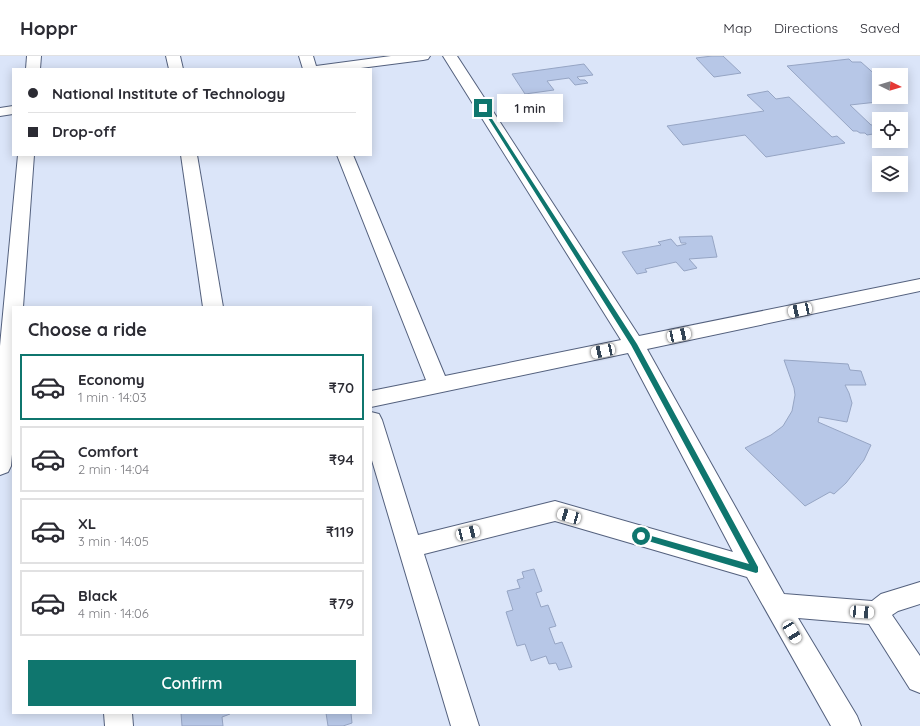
<!DOCTYPE html>
<html lang="en">
<head>
<meta charset="utf-8">
<style>
  :root { --surface:#fff; --page:#f7f7f7; --text:#2b2b33; --muted:#7c7c81; --line:#e1e1e2; --accent:#0f766e }
  body { margin:0; font-family:Quicksand,sans-serif; background:var(--page); color:var(--text); height:100vh; display:flex; flex-direction:column; font-size:15px; white-space:nowrap }
  * { box-sizing:border-box; margin:0 }
  p { font-size:13px; color:var(--muted) }
  .icon { flex:none; width:22px; height:22px; fill:none; stroke:currentColor; stroke-width:2; stroke-linecap:round; stroke-linejoin:round }
  .map { position:relative; flex:1; overflow:hidden }
  .details { position:absolute; left:12px; top:250px; width:360px; height:408px; display:flex; flex-direction:column; background:var(--surface); border-radius:0px; box-shadow:0 2px 10px #0003 }
  .details>* { flex:none }
  .top-card { position:absolute; left:12px; top:12px; width:360px; height:88px; border-radius:0px; box-shadow:0 2px 10px #0003; display:grid; align-content:center; height:88px; padding:0 16px; background:var(--surface) }
  .needle { width:26px; rotate:95deg }
  .fabs { position:absolute; left:872px; top:12px; display:grid; gap:8px }
  .fabs a { display:grid; place-items:center; width:36px; height:36px; border-radius:0px; background:var(--surface); box-shadow:0 2px 10px #0003; font-size:20px }
  .end { position:absolute; width:18px; height:18px; margin:-9px; border:5px solid #0f766e; background:#fff; box-shadow:0 0 0 2px #fff }
  .from { border-radius:50% }
  .bubble { position:absolute; height:28px; border-radius:0px; background:var(--surface); box-shadow:0 2px 10px #0003; font-size:13px; font-weight:600; line-height:28px; text-align:center }
  .car { position:absolute; width:12px; height:24px; margin:-12px -6px; border-radius:5px; box-shadow:0 0 3px 1px #0007; background:linear-gradient(#fff 24%,#345 0 40%,#fff 0 76%,#345 0 86%,#fff 0) }
  .top-card b { display:flex; align-items:center; gap:14px; height:38px; font-size:15px }
  .top-card b+b { border-top:1px solid var(--line) }
  .top-card i { width:10px; height:10px; background:var(--text) }
  ul { padding:0; list-style:none }
  li { display:flex; align-items:center; gap:12px; height:66px; margin:0 8px 6px; padding:0 8px; border:2px solid var(--line); border-radius:0px }
  li div { flex:1 }
  li b { display:block; font-size:15px }
  li em { font-style:normal; font-weight:600 }
  li.active { border-color:var(--accent) }
  li>.icon { width:36px; height:36px; stroke-width:1.5 }
  h2 { padding:0 16px; font-size:18px; line-height:48px }
  .cta { display:flex; gap:8px; margin-top:auto; padding:8px 16px }
  .cta a { flex:1; height:46px; border-radius:0px; background:var(--accent); color:#fff; font-size:16px; font-weight:600; line-height:46px; text-align:center }
  header { display:flex; align-items:center; gap:24px; box-sizing:border-box; height:56px; padding:0 20px; background:var(--surface); border-bottom:1px solid var(--line) }
  header strong { font-size:19px }
  nav { display:flex; gap:22px; margin-inline-start:auto; font-size:14px }
  .map>svg:first-child { display:block }
</style>
</head>
<body>
<header>
<strong>Hoppr</strong>
<nav><a>Map</a><a>Directions</a><a>Saved</a></nav>
</header>
<div class="map">
<svg width="920" height="670" viewBox="0 0 920 670">
  <rect width="100%" height="100%" fill="#dbe5f9"/>
  <!-- building -->
  <g fill="#b7c7e7" stroke="#96a5c4">
    <polygon points="712,0 723,0 741,17 714,21 696,2"/>
    <polygon points="849,3 852,6 861,6 879,22 879,41 892,41 895,44 850,49 871,69 879,68 879,77 867,79 865,77 860,77 857,75 853,75 787,10"/>
    <polygon points="584,8 593,19 577,21 580,24 585,24 588,27 575,29 569,22 547,25 554,34 525,38 512,18"/>
    <polygon points="768,35 776,43 789,41 832,81 837,80 845,87 766,101 745,79 683,89 667,70 764,55 747,39"/>
    <polygon points="712,180 717,201 689,203 697,212 684,215 676,206 645,213 647,216 637,218 622,196 661,189 658,186 671,183 677,190 686,188 686,187 681,187 679,181"/>
    <polygon points="784,304 848,308 850,314 861,315 866,329 845,329 849,337 852,347 847,366 819,361 818,366 871,389 864,404 846,427 834,438 830,436 805,450 745,392 771,379 783,370 792,355 795,339 794,332"/>
    <polygon points="534,513 542,535 536,537 541,551 548,549 556,570 549,572 555,588 562,586 572,611 559,614 556,607 549,608 546,600 531,605 525,588 517,590 506,556 513,554 507,535 520,532 517,524 524,522 522,516"/>
    <polygon points="181,657 230,657 230,658 222,661 223,670 182,670"/>
    <polygon points="326,657 351,657 352,667 343,670 328,670"/>
  </g>
  <g fill="none" stroke-linecap="round" stroke-linejoin="round">
    <!-- street casing -->
    <g stroke="#54617e" stroke-width="2">
      <g id="street">
        <polygon points="27,0 41,0 40,13 26,13"/>
        <polygon points="166,0 180,0 183,13 169,13"/>
        <polygon points="299,0 313,0 316,10 391,0 430,0 428,3 423,4 353,13 303,13"/>
        <polygon points="443,0 457,0 639,280 920,223 920,235 647,293 784,538 872,545 881,538 920,526 920,548 898,555 892,559 920,600 920,637 910,633 869,568 798,562 857,660 861,670 831,670 747,521 555,465 424,498 479,670 451,670 371,401 371,356 379,358 382,364 418,479 555,445 733,496 628,297 371,351 371,335 426,324 337,99 353,99 445,320 621,284"/>
        <polygon points="13,50 13,58 0,60 0,52"/>
        <polygon points="18,99 34,99 23,251 13,251 13,387 11,410 8,416 0,419 0,290"/>
        <polygon points="181,99 197,99 223,251 203,251"/>
        <polygon points="104,657 132,657 133,670 105,670"/>
      </g>
    </g>
    <!-- street -->
    <use href="#street" fill="#fff" fill-rule="evenodd"/>
  </g>
  <!-- route -->
  <polygon fill="#0f766e" points="481,51 485,52 637,288 758,511 758,516 756,517 638,482 637,480 641,477 749,508 631,289"/>
</svg>
<div class="fabs">
<a><svg class="needle" viewBox="-14 -14 28 28"><path d="M0-13l5 13h-10z" fill="#e53935"/><path d="M0 13l5-13h-10z" fill="#7c7c81"/></svg></a>
<a><svg class="icon" aria-label="locate" viewBox="0 0 24 24"><circle cx="12" cy="12" r="6"/><path d="M12 2v4M12 18v4M2 12h4M18 12h4"/></svg></a>
<a><svg class="icon" aria-label="layers" viewBox="0 0 24 24"><path d="M12 4l9 5-9 5-9-5zM3 14l9 5 9-5"/></svg></a>
</div>
<i class="end from" style="left:641px;top:480px"></i>
<i class="end" style="left:483px;top:52px"></i>
<div class="bubble" style="left:497px;top:38px;width:66px">1 min</div>
<i class="car" style="left:800px;top:254px;rotate:258deg"></i>
<i class="car" style="left:679px;top:279px;rotate:78deg"></i>
<i class="car" style="left:603px;top:295px;rotate:258deg"></i>
<i class="car" style="left:569px;top:460px;rotate:286deg"></i>
<i class="car" style="left:468px;top:477px;rotate:76deg"></i>
<i class="car" style="left:862px;top:556px;rotate:94deg"></i>
<i class="car" style="left:792px;top:576px;rotate:149deg"></i>
<div class="top-card">
<b><i class="from"></i>National Institute of Technology</b>
<b><i></i>Drop-off</b>
</div>
<section class="details">
<h2>Choose a ride</h2>
<ul>
<li class="active"><svg class="icon" aria-label="car" viewBox="0 0 24 24"><path d="M5 17H2v-5l4-1 3-4h7l3 4 3 1v5h-3M9 17h6M6 11h13"/><circle cx="7" cy="17" r="2"/><circle cx="17" cy="17" r="2"/></svg><div><b>Economy</b><p>1 min · 14:03</p></div><em>₹70</em></li>
<li><svg class="icon" aria-label="car" viewBox="0 0 24 24"><path d="M5 17H2v-5l4-1 3-4h7l3 4 3 1v5h-3M9 17h6M6 11h13"/><circle cx="7" cy="17" r="2"/><circle cx="17" cy="17" r="2"/></svg><div><b>Comfort</b><p>2 min · 14:04</p></div><em>₹94</em></li>
<li><svg class="icon" aria-label="car" viewBox="0 0 24 24"><path d="M5 17H2v-5l4-1 3-4h7l3 4 3 1v5h-3M9 17h6M6 11h13"/><circle cx="7" cy="17" r="2"/><circle cx="17" cy="17" r="2"/></svg><div><b>XL</b><p>3 min · 14:05</p></div><em>₹119</em></li>
<li><svg class="icon" aria-label="car" viewBox="0 0 24 24"><path d="M5 17H2v-5l4-1 3-4h7l3 4 3 1v5h-3M9 17h6M6 11h13"/><circle cx="7" cy="17" r="2"/><circle cx="17" cy="17" r="2"/></svg><div><b>Black</b><p>4 min · 14:06</p></div><em>₹79</em></li>
</ul>
<div class="cta"><a>Confirm</a></div>
</section>
</div>
</body>
</html>
